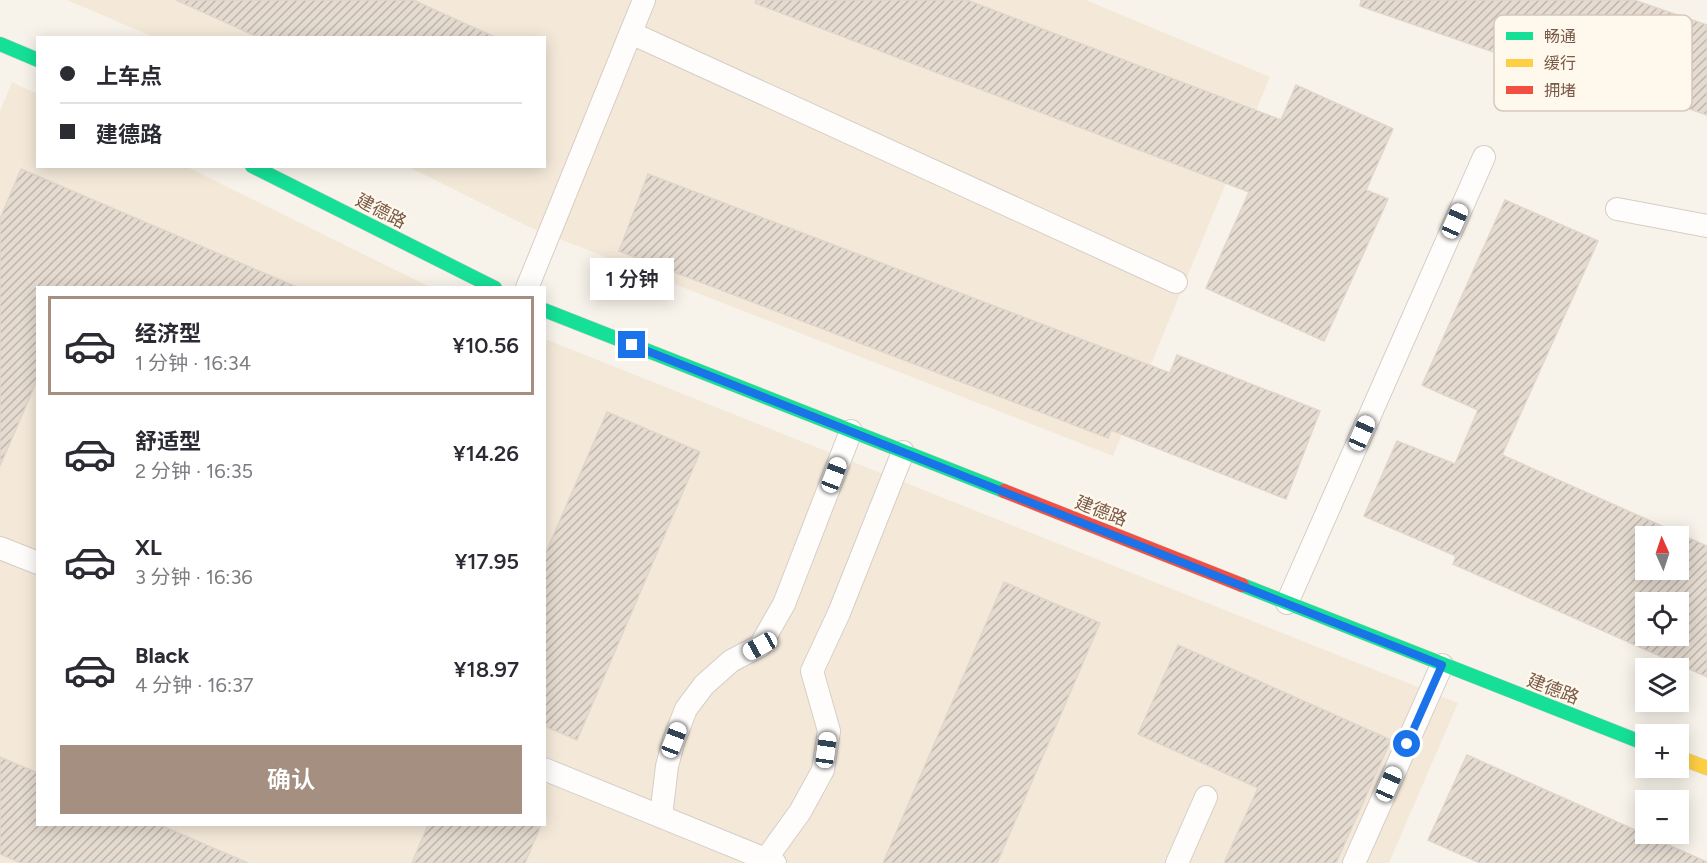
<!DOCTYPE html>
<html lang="zh">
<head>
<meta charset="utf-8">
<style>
  :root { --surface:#fff; --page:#f7f7f7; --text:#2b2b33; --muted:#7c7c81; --line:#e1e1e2; --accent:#a58f80 }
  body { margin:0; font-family:Figtree,"Noto Sans SC",sans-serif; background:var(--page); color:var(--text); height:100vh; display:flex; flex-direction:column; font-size:22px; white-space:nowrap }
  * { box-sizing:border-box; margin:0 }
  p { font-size:20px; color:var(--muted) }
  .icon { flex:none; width:33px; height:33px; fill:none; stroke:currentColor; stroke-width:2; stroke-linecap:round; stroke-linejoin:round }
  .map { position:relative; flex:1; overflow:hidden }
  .drawer { position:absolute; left:36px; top:286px; width:510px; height:540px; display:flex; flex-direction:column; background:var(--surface); border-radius:0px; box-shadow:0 3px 15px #0003 }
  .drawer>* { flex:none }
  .top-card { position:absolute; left:36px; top:36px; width:510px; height:132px; border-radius:0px; box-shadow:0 3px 15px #0003; display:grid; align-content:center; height:132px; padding:0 24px; background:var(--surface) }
  .needle { width:39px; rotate:357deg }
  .buttons { position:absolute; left:1635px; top:526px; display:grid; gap:12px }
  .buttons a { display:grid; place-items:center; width:54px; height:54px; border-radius:0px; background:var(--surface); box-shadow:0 3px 15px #0003; font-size:30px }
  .end { position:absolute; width:27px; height:27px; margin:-14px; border:8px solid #1a73e8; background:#fff; box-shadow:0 0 0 3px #fff }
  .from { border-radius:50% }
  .bubble { position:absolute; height:42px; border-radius:0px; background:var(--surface); box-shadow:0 3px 15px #0003; font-size:20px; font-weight:600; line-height:42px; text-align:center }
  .car { position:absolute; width:18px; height:36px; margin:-18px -9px; border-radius:8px; box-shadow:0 0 4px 2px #0007; background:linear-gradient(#fff 24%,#345 0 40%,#fff 0 76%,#345 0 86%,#fff 0) }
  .top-card b { display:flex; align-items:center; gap:21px; height:57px; font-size:22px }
  .top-card b+b { border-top:2px solid var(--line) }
  .top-card i { width:15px; height:15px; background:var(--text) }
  ul { padding:10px 0 0; list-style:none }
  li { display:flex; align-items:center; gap:18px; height:99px; margin:0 12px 9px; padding:0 12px; border:3px solid transparent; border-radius:0px }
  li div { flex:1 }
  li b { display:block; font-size:22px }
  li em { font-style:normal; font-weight:600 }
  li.current { border-color:var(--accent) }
  li>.icon { width:54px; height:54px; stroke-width:1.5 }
  .action { display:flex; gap:12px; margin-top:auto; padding:12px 24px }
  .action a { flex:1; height:69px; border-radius:0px; background:var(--accent); color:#fff; font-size:24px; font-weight:600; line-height:69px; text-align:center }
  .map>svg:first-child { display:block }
</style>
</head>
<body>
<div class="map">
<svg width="1707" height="863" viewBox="0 0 1707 863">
  <defs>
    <pattern id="building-hatch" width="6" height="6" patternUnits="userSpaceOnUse" patternTransform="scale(1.5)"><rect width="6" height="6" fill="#e5dbd1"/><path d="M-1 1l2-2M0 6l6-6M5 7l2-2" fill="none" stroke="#beb5ab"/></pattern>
  </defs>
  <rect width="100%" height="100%" fill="#f8f3ea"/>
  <!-- residential -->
  <g fill="#f4e9d9">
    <polygon points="67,0 1086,0 1270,77 1113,456 529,227 409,167 544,166 544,38 153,37"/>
    <polygon points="12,82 37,94 38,166 187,167 432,288 38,288 38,825 544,825 545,339 1458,703 1389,863 0,863 0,111"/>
  </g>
  <!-- building -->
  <g fill="url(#building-hatch)" stroke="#e1d6cc" stroke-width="1.5" fill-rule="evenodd">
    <polygon points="176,0 413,0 497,38 260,38"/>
    <polygon points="756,0 967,0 1281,120 1296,85 1393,129 1366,190 1388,199 1324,341 1206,288 1249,192 755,3"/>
    <polygon points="1361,0 1634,0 1707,25 1707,115 1569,68 1566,77 1360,6"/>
    <polygon points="21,169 299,288 38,288 38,378 0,466 0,219"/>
    <polygon points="648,174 1170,373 1177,355 1320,411 1286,499 1111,430 1108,438 619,251"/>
    <path d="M1505 200 1598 241 1502 455 1707 546V677L1453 564 1456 556 1364 516 1397 441 1455 464 1478 410 1422 385ZM1646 537H1678V570H1646ZM1646 603H1678V636H1646Z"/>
    <polygon points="607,412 700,452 577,740 544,726 544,557"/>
    <polygon points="1004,582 1100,623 997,863 883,863"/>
    <polygon points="1178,645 1391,740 1336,863 1224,863 1258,788 1138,734"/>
    <polygon points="1467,755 1707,862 1707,863 1480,863 1428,840"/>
    <polygon points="0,757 38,773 38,825 160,825 248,863 21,863 0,854"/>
    <polygon points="428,825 541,825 525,863 412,863"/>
  </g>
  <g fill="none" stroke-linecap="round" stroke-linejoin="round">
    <!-- lane casing -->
    <g stroke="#d6cec6" stroke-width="24">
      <g id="lane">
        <polyline points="631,33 1176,282"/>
        <polyline points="1617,209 1707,226"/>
        <polyline points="527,288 644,0"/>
        <polyline points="0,548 38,563"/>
        <polyline points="1287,603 1484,157"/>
        <polyline points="544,769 775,863"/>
        <polyline points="661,816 667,766 674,740 686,709 704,685 731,661 760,646 784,604 851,431"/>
        <polyline points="766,859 800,812 823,770 829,731 812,671 839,613 903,452"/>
        <polyline points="1177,863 1206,797"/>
        <polyline points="1354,863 1442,665"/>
      </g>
    </g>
    <!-- fast casing -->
    <g stroke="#d7cec6" stroke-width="15">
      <g id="fast">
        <polyline points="0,44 38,60"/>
        <polyline points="252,166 495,288"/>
        <polyline points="544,310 1004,491"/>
        <polyline points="1242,585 1646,744"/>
      </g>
    </g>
    <!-- slow casing -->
    <g stroke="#d7cec6" stroke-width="15">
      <polyline id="slow" points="1678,757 1707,768"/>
    </g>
    <!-- jam casing -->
    <g stroke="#d7cec6" stroke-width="15">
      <polyline id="jam" points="1004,491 1242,585"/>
    </g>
    <!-- lane -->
    <use href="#lane" stroke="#fefdfc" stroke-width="22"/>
    <!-- fast -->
    <use href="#fast" stroke="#16e098" stroke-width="14"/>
    <!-- slow -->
    <use href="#slow" stroke="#ffcf43" stroke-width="14"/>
    <!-- jam -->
    <use href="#jam" stroke="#f24e42" stroke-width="14"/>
  </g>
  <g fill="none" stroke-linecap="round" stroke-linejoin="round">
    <!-- route -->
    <polyline stroke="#1a73e8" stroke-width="8" points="632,345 1442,665 1407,744"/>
  </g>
  <g text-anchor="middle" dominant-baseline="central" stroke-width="4.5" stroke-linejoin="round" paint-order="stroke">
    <!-- street labels -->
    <g font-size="18" fill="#795947" stroke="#fff8ec">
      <text transform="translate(381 211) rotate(27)">建德路</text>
      <text transform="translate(1101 511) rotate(21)">建德路</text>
      <text transform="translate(1553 689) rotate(21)">建德路</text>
    </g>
  </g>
  <!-- legend -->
  <rect x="1494" y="15" width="198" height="96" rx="9" fill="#fff8ec" stroke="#d7c8ba" stroke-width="1.5"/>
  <rect x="1506" y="32" width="27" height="8" fill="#16e098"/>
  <rect x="1506" y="59" width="27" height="8" fill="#ffcf43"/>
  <rect x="1506" y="86" width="27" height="8" fill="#f24e42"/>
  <g font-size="16" fill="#795947">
    <text x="1544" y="42">畅通</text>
    <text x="1544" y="69">缓行</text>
    <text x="1544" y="96">拥堵</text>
  </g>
</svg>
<div class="buttons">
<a><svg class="needle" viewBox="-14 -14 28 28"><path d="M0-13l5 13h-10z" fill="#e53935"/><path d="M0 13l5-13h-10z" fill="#7c7c81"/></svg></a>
<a><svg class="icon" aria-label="locate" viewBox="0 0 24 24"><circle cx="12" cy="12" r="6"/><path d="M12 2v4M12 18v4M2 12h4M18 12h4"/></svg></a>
<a><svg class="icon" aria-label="layers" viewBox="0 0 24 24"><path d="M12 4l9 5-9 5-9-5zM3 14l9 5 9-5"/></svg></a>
<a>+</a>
<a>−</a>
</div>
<i class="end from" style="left:1407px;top:744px"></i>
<i class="end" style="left:632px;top:345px"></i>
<div class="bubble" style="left:590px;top:258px;width:84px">1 分钟</div>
<i class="car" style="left:1455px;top:221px;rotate:24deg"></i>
<i class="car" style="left:1362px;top:433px;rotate:24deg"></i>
<i class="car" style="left:834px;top:475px;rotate:21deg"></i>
<i class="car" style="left:760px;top:646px;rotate:241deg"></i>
<i class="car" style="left:674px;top:740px;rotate:21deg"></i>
<i class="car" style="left:826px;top:750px;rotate:8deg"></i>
<i class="car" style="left:1389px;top:784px;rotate:24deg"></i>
<div class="top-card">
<b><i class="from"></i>上车点</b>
<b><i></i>建德路</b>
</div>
<section class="drawer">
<ul>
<li class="current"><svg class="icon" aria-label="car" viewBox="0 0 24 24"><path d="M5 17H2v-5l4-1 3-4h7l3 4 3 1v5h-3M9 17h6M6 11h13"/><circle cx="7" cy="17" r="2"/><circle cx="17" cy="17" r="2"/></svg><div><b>经济型</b><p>1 分钟 · 16:34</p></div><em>¥10.56</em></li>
<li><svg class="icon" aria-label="car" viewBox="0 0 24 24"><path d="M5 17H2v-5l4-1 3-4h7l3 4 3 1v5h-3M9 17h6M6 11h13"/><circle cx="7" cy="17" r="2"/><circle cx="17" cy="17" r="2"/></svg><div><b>舒适型</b><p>2 分钟 · 16:35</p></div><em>¥14.26</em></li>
<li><svg class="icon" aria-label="car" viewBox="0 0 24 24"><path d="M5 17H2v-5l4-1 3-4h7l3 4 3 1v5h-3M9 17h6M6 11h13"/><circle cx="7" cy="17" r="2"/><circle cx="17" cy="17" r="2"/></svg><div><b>XL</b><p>3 分钟 · 16:36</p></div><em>¥17.95</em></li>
<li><svg class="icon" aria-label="car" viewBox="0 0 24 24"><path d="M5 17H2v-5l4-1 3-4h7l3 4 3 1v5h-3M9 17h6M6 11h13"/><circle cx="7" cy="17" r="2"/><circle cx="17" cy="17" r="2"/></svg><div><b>Black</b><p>4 分钟 · 16:37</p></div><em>¥18.97</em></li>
</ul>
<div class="action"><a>确认</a></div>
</section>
</div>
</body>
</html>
